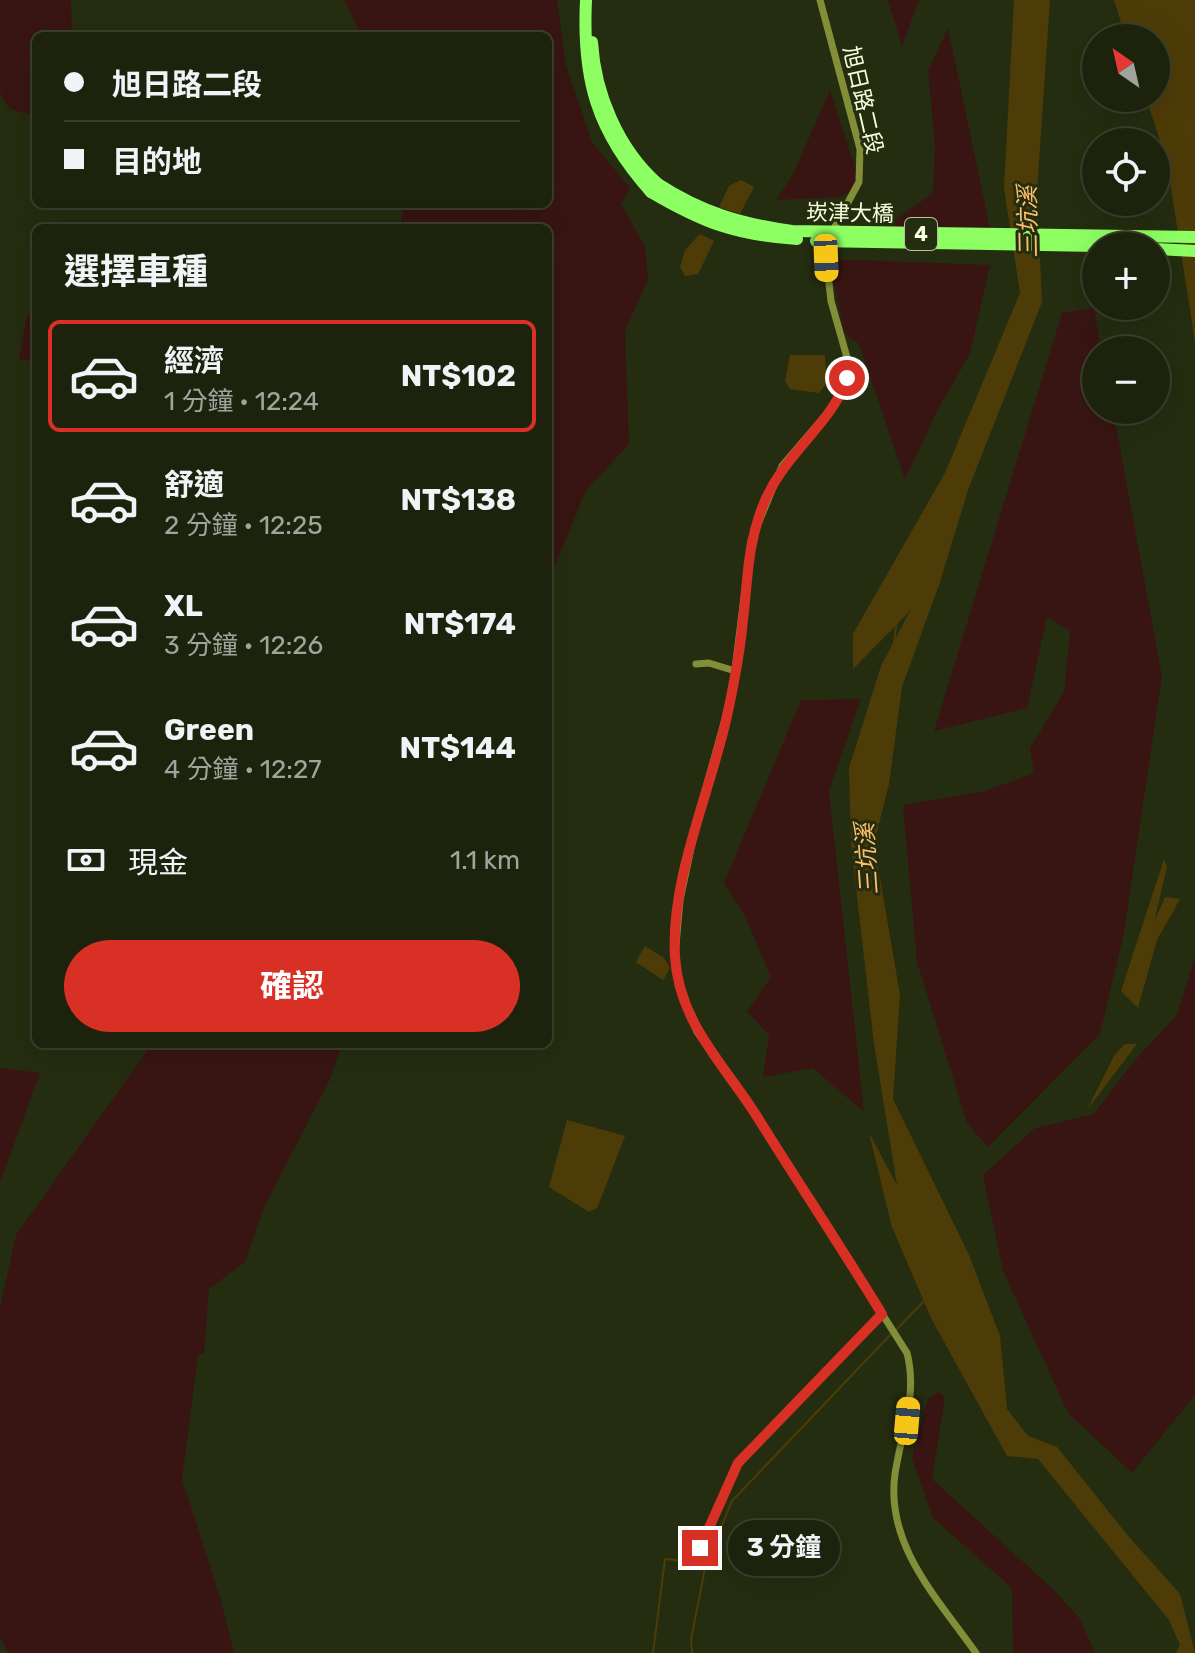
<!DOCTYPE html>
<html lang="zh-TW">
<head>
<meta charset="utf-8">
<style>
  :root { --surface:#1c220c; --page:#292f1a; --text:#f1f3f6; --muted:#a0a49d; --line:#3a3f2d; --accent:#d93025 }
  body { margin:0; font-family:Rubik,"Noto Sans TC",sans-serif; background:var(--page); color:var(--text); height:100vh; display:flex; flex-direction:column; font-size:30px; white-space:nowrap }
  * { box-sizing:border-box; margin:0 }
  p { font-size:26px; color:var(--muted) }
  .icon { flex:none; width:44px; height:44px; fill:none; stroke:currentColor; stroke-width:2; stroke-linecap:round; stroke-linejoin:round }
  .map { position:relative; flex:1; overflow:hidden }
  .drawer { position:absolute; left:32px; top:224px; width:520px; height:824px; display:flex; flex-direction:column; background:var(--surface); border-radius:12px; box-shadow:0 8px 32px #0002,0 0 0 2px var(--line) }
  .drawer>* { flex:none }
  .hud { position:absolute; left:32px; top:32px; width:520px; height:176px; border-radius:12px; box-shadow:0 8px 32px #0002,0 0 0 2px var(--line); display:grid; align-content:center; height:176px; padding:0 32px; background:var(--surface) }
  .needle { width:52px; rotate:326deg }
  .buttons { position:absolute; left:1082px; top:24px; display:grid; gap:16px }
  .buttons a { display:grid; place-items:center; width:88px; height:88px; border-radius:50%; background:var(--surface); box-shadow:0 8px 32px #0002,0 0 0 2px var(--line); font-size:40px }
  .end { position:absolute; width:36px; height:36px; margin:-18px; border:10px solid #d93025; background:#fff; box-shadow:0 0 0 4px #fff }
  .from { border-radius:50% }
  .bubble { position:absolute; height:56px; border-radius:28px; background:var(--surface); box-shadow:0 8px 32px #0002,0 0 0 2px var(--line); font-size:26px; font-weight:700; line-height:56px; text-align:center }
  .car { position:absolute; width:24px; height:48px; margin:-24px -12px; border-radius:10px; box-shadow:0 0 6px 2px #0007; background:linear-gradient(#f5c518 24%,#345 0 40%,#f5c518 0 76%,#345 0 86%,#f5c518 0) }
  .hud b { display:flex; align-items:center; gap:28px; height:76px; font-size:30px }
  .hud b+b { border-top:2px solid var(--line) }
  .hud i { width:20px; height:20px; background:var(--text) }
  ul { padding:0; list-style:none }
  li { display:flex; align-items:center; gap:24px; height:112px; margin:0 16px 12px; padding:0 16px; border:4px solid transparent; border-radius:12px }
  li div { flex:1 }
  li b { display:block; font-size:30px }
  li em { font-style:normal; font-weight:700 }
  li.selected { border-color:var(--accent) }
  li>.icon { width:72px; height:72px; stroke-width:1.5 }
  h2 { padding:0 32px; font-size:36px; line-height:96px }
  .pay { display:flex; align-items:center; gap:20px; height:88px; padding:0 32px; font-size:30px }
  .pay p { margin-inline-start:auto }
  .button { display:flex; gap:16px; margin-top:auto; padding:16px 32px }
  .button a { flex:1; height:92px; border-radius:48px; background:var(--accent); color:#fff; font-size:32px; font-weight:700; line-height:92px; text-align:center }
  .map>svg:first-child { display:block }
</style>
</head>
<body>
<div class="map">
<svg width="1195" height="1653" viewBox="0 0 1195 1653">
  <rect width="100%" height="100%" fill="#252d10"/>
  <!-- green -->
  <g fill="#381513">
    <polygon points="0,0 71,0 72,36 36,36 36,116 10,109 0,94"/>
    <polygon points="344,0 557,0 566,66 592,142 630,188 621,204 645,246 648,280 625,331 629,444 585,492 548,582 548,228 400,228 404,204 548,204 548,36 362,36"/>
    <polygon points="888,0 919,0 902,47"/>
    <polygon points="948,28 990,228 885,227 933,193 935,144 928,71"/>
    <polygon points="830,90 858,176 854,189 841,197 776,200 793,174"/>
    <polygon points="829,259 990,265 970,354 938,409 905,480 859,344 844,333"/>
    <polygon points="1094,308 1101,350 1096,350 1096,410 1113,410 1162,676 1124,933 1100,1034 988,1147 967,1123 917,962 903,805 985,791 1034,773 1030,748 1064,692 1070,631 1047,617 1027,708 934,731 1062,313"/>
    <polygon points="27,315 36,316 36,362 19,359"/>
    <polygon points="861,699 829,791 864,1112 813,1068 763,1077 769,1035 747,1011 771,977 745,916 724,883 801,700"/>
    <polygon points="1195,956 1195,1395 1132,1473 1068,1413 1003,1271 983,1175 1035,1128 1094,1114 1134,1061 1177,1015"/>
    <polygon points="152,1044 342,1044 330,1079 263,1210 245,1262 209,1289 204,1353 198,1355 182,1479 220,1597 234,1653 9,1653 0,1638 0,1308 16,1235"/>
    <polygon points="0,1068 40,1073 0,1183"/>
    <polygon points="939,1392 944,1397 944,1405 932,1479 1054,1590 1080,1619 1095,1653 1013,1653 1012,1588 933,1518 912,1458 928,1398"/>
  </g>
  <!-- water -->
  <g fill="#4e3c08">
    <polygon points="1014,0 1050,0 1037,191 1042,302 968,490 940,582 902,687 889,784 874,843 900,995 893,1099 969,1255 1000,1336 1007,1409 1028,1436 1057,1447 1129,1537 1180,1594 1195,1653 1176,1653 1180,1645 1169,1620 1038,1459 1007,1456 931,1318 892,1227 869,1133 897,1185 874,1044 851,844 849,768 881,666 910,611 853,669 853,634 945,473 1020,293 1004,188"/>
    <polygon points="1114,0 1195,0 1195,342 1167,162 1146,98 1156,98 1156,38 1126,38"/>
    <polygon points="741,180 754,187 740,214 719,207 729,186"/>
    <polygon points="700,234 714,241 698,274 685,276 680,267 685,250"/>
    <polygon points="790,355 825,355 827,383 819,393 790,389 785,381"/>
    <polygon points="1164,859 1167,867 1154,922 1165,897 1180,899 1157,940 1138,1008 1121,991"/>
    <polygon points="645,946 664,958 670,968 663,980 636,962"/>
    <polygon points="1125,1044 1137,1044 1087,1110 1114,1056"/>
    <polygon points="567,1120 625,1136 597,1208 589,1212 549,1187"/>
  </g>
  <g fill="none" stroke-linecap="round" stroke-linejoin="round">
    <!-- stream -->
    <g stroke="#4e3c08" stroke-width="2">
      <polyline points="894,644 896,626"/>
      <polyline points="897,1329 923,1302"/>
      <polyline points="653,1653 665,1559 705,1563"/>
      <polyline points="692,1653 691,1640 706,1563 732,1501 892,1333"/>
    </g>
    <!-- minor -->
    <g stroke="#838e39" stroke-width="7">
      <path d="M820 0 860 149 859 182 832 232 826 258 831 301 848 361 847 378 842 394 829 411 782 466 751 541 732 694 697 820 680 900 675 956 678 982 697 1032 754 1112 907 1353C918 1395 901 1433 895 1474 885 1545 938 1599 976 1653"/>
      <polyline points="696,664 709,663 735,671"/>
      <polyline points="700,1548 738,1463 882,1314"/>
    </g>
    <!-- primary -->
    <g stroke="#8eff63" stroke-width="12">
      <path d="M586 0C582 80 597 132 651 192"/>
      <path d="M592 42C595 93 618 149 658 184"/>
      <polyline points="1156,249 1195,251"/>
    </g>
    <!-- primary-bridge -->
    <g stroke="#8eff63" stroke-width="12">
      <path d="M658 184C701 212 741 224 792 231L1195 237"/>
      <path d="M651 192C704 223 736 235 797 239"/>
      <polyline points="816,241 1096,246"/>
    </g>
  </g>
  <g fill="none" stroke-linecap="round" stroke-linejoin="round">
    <!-- route -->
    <path stroke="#d93025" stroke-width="10" d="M700 1548 738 1463 882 1314C841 1247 798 1182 756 1115 723 1063 679 1022 675 957 670 879 711 790 727 716 734 684 740 652 743 620 748 579 747 548 762 508 782 454 832 425 847 378"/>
  </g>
  <g text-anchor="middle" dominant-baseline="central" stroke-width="6" stroke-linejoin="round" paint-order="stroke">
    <!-- shield labels -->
    <rect fill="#252d10" stroke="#b9c09f" stroke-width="2" x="905" y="218" width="32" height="32" rx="6"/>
    <g font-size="20" font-weight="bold" fill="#f8ffdc">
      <text x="921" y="234">4</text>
    </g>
    <!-- street labels -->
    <g font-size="22" fill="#f8ffdc" stroke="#252d10">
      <text transform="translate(863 100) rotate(77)">旭日路二段</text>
      <text transform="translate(850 213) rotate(1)">崁津大橋</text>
    </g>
    <!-- water labels -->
    <g font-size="24" font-style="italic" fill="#ffbe6a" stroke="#252d10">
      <text transform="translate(1028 222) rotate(-91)">三坑溪</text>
      <text transform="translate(867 859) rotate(-94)">三坑溪</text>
    </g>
  </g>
</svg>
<div class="buttons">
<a><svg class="needle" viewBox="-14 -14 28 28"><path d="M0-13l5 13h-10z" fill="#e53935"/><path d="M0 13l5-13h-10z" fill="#a0a49d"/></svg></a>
<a><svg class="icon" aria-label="locate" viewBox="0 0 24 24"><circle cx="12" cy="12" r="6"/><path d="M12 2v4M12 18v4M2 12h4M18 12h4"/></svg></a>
<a>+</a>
<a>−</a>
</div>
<i class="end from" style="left:847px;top:378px"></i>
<i class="end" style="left:700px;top:1548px"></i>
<div class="bubble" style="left:728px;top:1520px;width:112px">3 分鐘</div>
<i class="car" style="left:826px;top:258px;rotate:178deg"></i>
<i class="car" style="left:907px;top:1421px;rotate:5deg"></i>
<div class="hud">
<b><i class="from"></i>旭日路二段</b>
<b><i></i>目的地</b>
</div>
<section class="drawer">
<h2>選擇車種</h2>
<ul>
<li class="selected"><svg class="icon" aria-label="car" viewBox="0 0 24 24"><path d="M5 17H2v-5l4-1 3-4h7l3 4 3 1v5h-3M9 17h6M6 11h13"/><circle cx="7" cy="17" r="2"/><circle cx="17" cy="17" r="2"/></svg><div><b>經濟</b><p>1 分鐘 · 12:24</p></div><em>NT$102</em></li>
<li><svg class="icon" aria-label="car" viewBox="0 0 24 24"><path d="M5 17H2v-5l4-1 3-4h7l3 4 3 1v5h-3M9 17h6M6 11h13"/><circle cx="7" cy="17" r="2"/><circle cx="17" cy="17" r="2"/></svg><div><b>舒適</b><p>2 分鐘 · 12:25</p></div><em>NT$138</em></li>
<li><svg class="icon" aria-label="car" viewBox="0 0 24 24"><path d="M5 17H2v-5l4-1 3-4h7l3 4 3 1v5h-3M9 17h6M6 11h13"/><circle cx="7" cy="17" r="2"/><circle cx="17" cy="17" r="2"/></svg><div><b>XL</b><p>3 分鐘 · 12:26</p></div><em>NT$174</em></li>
<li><svg class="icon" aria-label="car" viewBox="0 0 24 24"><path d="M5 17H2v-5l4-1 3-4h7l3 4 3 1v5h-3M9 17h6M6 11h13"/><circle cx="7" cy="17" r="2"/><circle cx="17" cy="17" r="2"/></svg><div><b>Green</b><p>4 分鐘 · 12:27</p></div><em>NT$144</em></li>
</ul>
<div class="pay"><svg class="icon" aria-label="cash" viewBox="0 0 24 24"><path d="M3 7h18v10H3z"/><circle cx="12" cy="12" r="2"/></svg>現金<p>1.1 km</p></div>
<div class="button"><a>確認</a></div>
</section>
</div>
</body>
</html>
